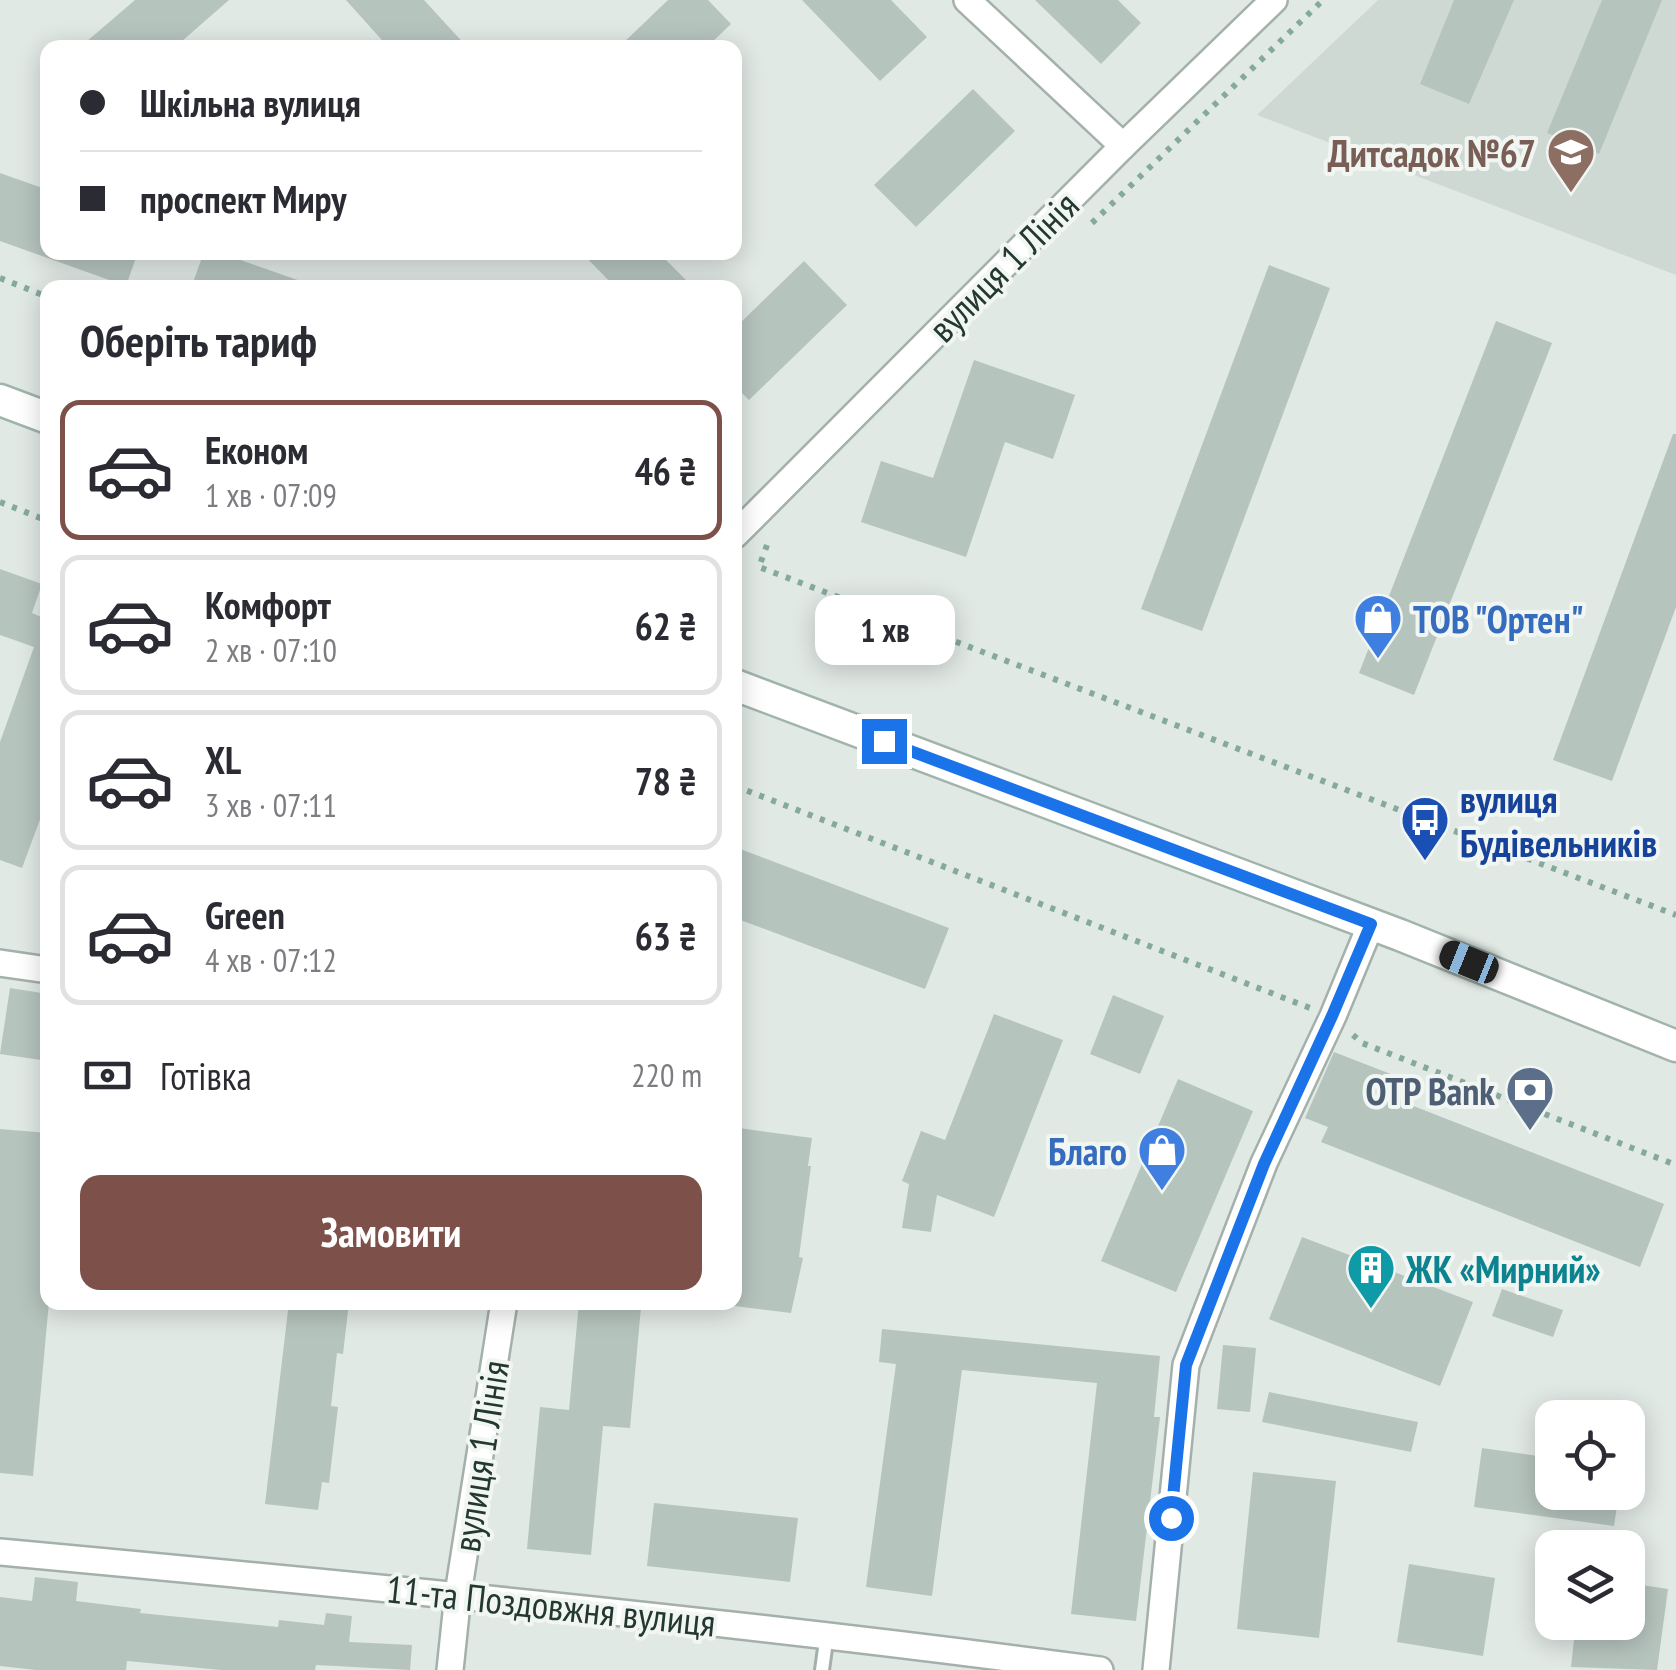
<!DOCTYPE html>
<html lang="uk">
<head>
<meta charset="utf-8">
<style>
  :root { --surface:#fff; --page:#f2f2f3; --text:#2b2b33; --muted:#7c7c81; --line:#e1e1e2; --accent:#7d514a }
  body { margin:0; font-family:"PT Sans Narrow",sans-serif; background:var(--page); color:var(--text); height:100vh; display:flex; flex-direction:column; font-size:38px; white-space:nowrap }
  * { box-sizing:border-box; margin:0 }
  p { font-size:32px; color:var(--muted) }
  .icon { flex:none; width:55px; height:55px; fill:none; stroke:currentColor; stroke-width:2; stroke-linecap:round; stroke-linejoin:round }
  .map { position:relative; flex:1; overflow:hidden }
  .panel { position:absolute; left:40px; top:280px; width:702px; height:1030px; display:flex; flex-direction:column; background:var(--surface); border-radius:20px; box-shadow:0 5px 25px #0003 }
  .panel>* { flex:none }
  .hud { position:absolute; left:40px; top:40px; width:702px; height:220px; border-radius:20px; box-shadow:0 5px 25px #0003; display:grid; align-content:center; height:220px; padding:0 40px; background:var(--surface) }
  .tools { position:absolute; left:1535px; top:1400px; display:grid; gap:20px }
  .tools a { display:grid; place-items:center; width:110px; height:110px; border-radius:20px; background:var(--surface); box-shadow:0 5px 25px #0003; font-size:50px }
  .end { position:absolute; width:45px; height:45px; margin:-22px; border:12px solid #1a73e8; background:#fff; box-shadow:0 0 0 5px #fff }
  .from { border-radius:50% }
  .bubble { position:absolute; height:70px; border-radius:20px; background:var(--surface); box-shadow:0 5px 25px #0003; font-size:32px; font-weight:700; line-height:70px; text-align:center }
  .car { position:absolute; width:30px; height:60px; margin:-30px -15px; border-radius:12px; box-shadow:0 0 8px 2px #0007; background:linear-gradient(#222 24%,#8ab4d8 0 40%,#222 0 76%,#8ab4d8 0 86%,#222 0) }
  .hud b { display:flex; align-items:center; gap:35px; height:95px; font-size:38px }
  .hud b+b { border-top:2px solid var(--line) }
  .hud i { width:25px; height:25px; background:var(--text) }
  ul { padding:0; list-style:none }
  li { display:flex; align-items:center; gap:30px; height:140px; margin:0 20px 15px; padding:0 20px; border:5px solid var(--line); border-radius:20px }
  li div { flex:1 }
  li b { display:block; font-size:38px }
  li em { font-style:normal; font-weight:700 }
  li.current { border-color:var(--accent) }
  li>.icon { width:90px; height:90px; stroke-width:1.5 }
  h2 { padding:0 40px; font-size:45px; line-height:120px }
  .pay { display:flex; align-items:center; gap:25px; height:110px; padding:0 40px; font-size:38px }
  .pay p { margin-inline-start:auto }
  .action { display:flex; gap:20px; margin-top:auto; padding:20px 40px }
  .action a { flex:1; height:115px; border-radius:20px; background:var(--accent); color:#fff; font-size:40px; font-weight:700; line-height:115px; text-align:center }
  .map>svg:first-child { display:block }
</style>
</head>
<body>
<div class="map">
<svg width="1676" height="1670" viewBox="0 0 1676 1670">
  <rect width="100%" height="100%" fill="#e1e9e5"/>
  <!-- built -->
  <polygon fill="#cfd9d4" points="1378,0 1676,0 1676,275 1257,115"/>
  <!-- building -->
  <g fill="#b6c4be">
    <polygon points="135,0 229,0 174,48 79,48"/>
    <polygon points="346,0 424,0 468,48 389,48"/>
    <polygon points="668,0 708,0 731,24 706,48 618,48"/>
    <polygon points="802,0 891,0 927,37 880,81"/>
    <polygon points="1035,0 1118,0 1141,23 1101,64"/>
    <polygon points="1454,0 1514,0 1469,104 1420,84"/>
    <polygon points="1602,0 1662,0 1599,154 1547,133"/>
    <polygon points="973,89 1015,131 916,227 874,185"/>
    <polygon points="0,173 48,190 48,252 138,252 126,286 0,241"/>
    <polygon points="204,252 218,252 306,283 305,288 191,288"/>
    <polygon points="581,252 658,252 694,288 616,288"/>
    <polygon points="804,261 847,305 749,400 735,386 735,328"/>
    <polygon points="1269,265 1330,288 1202,631 1141,609"/>
    <polygon points="1496,321 1552,343 1414,695 1359,673"/>
    <polygon points="974,360 1075,395 1053,459 1005,442 966,557 861,522 881,461 933,478"/>
    <polygon points="1673,434 1676,434 1676,607 1612,781 1553,760"/>
    <polygon points="0,569 42,584 32,613 48,620 48,798 22,868 0,860 0,742 34,647 0,635"/>
    <polygon points="735,847 949,928 925,989 735,918"/>
    <polygon points="10,988 48,994 48,1061 0,1054"/>
    <polygon points="1113,995 1164,1016 1140,1074 1090,1054"/>
    <polygon points="994,1014 1063,1040 994,1217 937,1195 931,1232 902,1228 909,1184 902,1181 921,1131 945,1140"/>
    <polygon points="1334,1052 1401,1078 1393,1098 1664,1204 1640,1267 1321,1142 1328,1127 1305,1118"/>
    <polygon points="1178,1079 1253,1111 1176,1292 1101,1261"/>
    <polygon points="739,1128 812,1138 808,1166 811,1166 799,1257 803,1258 791,1313 735,1306 735,1156"/>
    <polygon points="0,1129 48,1133 49,1302 33,1476 0,1473"/>
    <polygon points="1302,1237 1473,1302 1440,1386 1269,1319"/>
    <polygon points="1502,1289 1563,1310 1553,1337 1492,1316"/>
    <polygon points="289,1302 349,1302 343,1354 337,1353 331,1406 338,1407 329,1483 322,1482 318,1510 265,1504"/>
    <polygon points="579,1302 624,1302 623,1305 641,1307 630,1428 603,1426 591,1555 527,1549 540,1407 569,1410"/>
    <polygon points="882,1329 1160,1356 1154,1417 1160,1417 1136,1621 1071,1614 1097,1383 962,1370 932,1596 866,1587 896,1364 879,1362"/>
    <polygon points="1223,1345 1256,1348 1250,1412 1217,1409"/>
    <polygon points="1269,1392 1418,1422 1411,1452 1262,1422"/>
    <polygon points="1482,1448 1552,1458 1552,1492 1619,1492 1614,1526 1474,1507"/>
    <polygon points="1253,1472 1336,1481 1319,1638 1237,1629"/>
    <polygon points="654,1503 798,1518 790,1582 647,1566"/>
    <polygon points="1409,1564 1495,1578 1483,1656 1397,1642"/>
    <polygon points="35,1577 78,1582 76,1601 141,1609 140,1613 278,1627 279,1620 324,1625 326,1613 352,1616 349,1642 412,1645 410,1670 316,1665 315,1670 221,1670 127,1661 126,1670 36,1670 0,1666 0,1597 32,1601"/>
    <polygon points="1628,1583 1668,1589 1657,1670 1571,1667 1576,1622 1628,1622"/>
  </g>
  <g fill="none" stroke-linecap="round" stroke-linejoin="round">
    <!-- service casing -->
    <g stroke="#a4b0ab" stroke-width="18">
      <polyline id="service" points="822,1670 827,1634"/>
    </g>
    <!-- minor casing -->
    <g stroke="#a4b0ab" stroke-width="30">
      <g id="minor">
        <polyline points="967,0 1123,146"/>
        <polyline points="735,535 1123,146 1274,0"/>
        <polyline points="0,963 48,970"/>
        <path d="M0 1552C367 1586 734 1621 1100 1670"/>
        <polyline points="450,1670 458,1594 504,1302"/>
        <polyline points="1156,1670 1186,1365 1264,1163 1333,1016 1371,924"/>
      </g>
    </g>
    <!-- secondary casing -->
    <g stroke="#a1b4ac" stroke-width="35">
      <g id="secondary">
        <polyline points="0,400 48,418"/>
        <polyline points="735,685 1400,935 1676,1046"/>
      </g>
    </g>
    <!-- path -->
    <g stroke="#85a99c" stroke-width="6" stroke-dasharray="5 8" stroke-linecap="butt">
      <polyline points="1092,223 1323,0"/>
      <polyline points="0,278 48,297"/>
      <polyline points="0,502 48,521"/>
      <polyline points="767,545 759,567 1676,915"/>
      <polyline points="735,786 1310,1008"/>
      <polyline points="1353,1035 1362,1043 1676,1165"/>
    </g>
    <!-- service -->
    <use href="#service" stroke="#fff" stroke-width="12"/>
    <!-- minor -->
    <use href="#minor" stroke="#fff" stroke-width="25"/>
    <!-- secondary -->
    <use href="#secondary" stroke="#fff" stroke-width="30"/>
  </g>
  <g fill="none" stroke-linecap="round" stroke-linejoin="round">
    <!-- route -->
    <polyline stroke="#1a73e8" stroke-width="12" points="884,741 1371,924 1332,1016 1264,1164 1186,1365 1171,1518"/>
  </g>
  <!-- icons -->
  <defs>
    <g id="school-pin" transform="scale(2.5)"><path d="M0 17L-7.5 6A9.5 9.5 0 1 1 7.5 6Z" fill="#8d6e63" stroke="#f1f6f3"/><path d="M0-5L7-2L0 1L-7-2ZM-4 1L0 2.5L4 1V4Q0 6-4 4Z" fill="#fff"/></g>
    <g id="shop-pin" transform="scale(2.5)"><path d="M0 17L-7.5 6A9.5 9.5 0 1 1 7.5 6Z" fill="#3f7fe0" stroke="#f1f6f3"/><path d="M-5-2.5h2.3a2.7 3.5 0 0 1 5.4 0H5L5.5 6h-11ZM-1.5-2.5h3a1.5 2.3 0 0 0-3 0Z" fill="#fff"/></g>
    <g id="bus-pin" transform="scale(2.5)"><path d="M0 17L-7.5 6A9.5 9.5 0 1 1 7.5 6Z" fill="#1a4fb4" stroke="#f1f6f3"/><path d="M-5-6H5V4H4V6H2V4H-2V6H-4V4H-5ZM-3.5-4V0h7V-4ZM-3.5 1.2v1.5H-2V1.2ZM2 1.2v1.5H3.5V1.2Z" fill="#fff"/></g>
    <g id="bank-pin" transform="scale(2.5)"><path d="M0 17L-7.5 6A9.5 9.5 0 1 1 7.5 6Z" fill="#5c6f8a" stroke="#f1f6f3"/><path d="M-6-4H6V4H-6ZM0-2.3a2.3 2.3 0 1 0 0 4.6a2.3 2.3 0 1 0 0-4.6Z" fill="#fff"/></g>
    <g id="building-pin" transform="scale(2.5)"><path d="M0 17L-7.5 6A9.5 9.5 0 1 1 7.5 6Z" fill="#0f9aa8" stroke="#f1f6f3"/><path d="M-4-6H4V6H1V3H-1V6H-4ZM-2.5-4.3h1.7v1.8h-1.7ZM.8-4.3h1.7v1.8H.8ZM-2.5-1h1.7V.8h-1.7ZM.8-1h1.7V.8H.8Z" fill="#fff"/></g>
  </defs>
  <g fill-rule="evenodd">
    <use href="#school-pin" x="1571" y="152"/>
    <use href="#shop-pin" x="1378" y="618"/>
    <use href="#bus-pin" x="1425" y="820"/>
    <use href="#bank-pin" x="1530" y="1090"/>
    <use href="#shop-pin" x="1162" y="1150"/>
    <use href="#building-pin" x="1371" y="1268"/>
  </g>
  <g text-anchor="middle" dominant-baseline="central" stroke-width="8" stroke-linejoin="round" paint-order="stroke">
    <!-- education labels -->
    <g font-size="38" font-weight="bold" fill="#785e54" stroke="#f1f6f3" text-anchor="end">
      <text x="1536" y="152">Дитсадок №67</text>
    </g>
    <!-- street labels -->
    <g font-size="38" fill="#233831" stroke="#f1f6f3">
      <text transform="translate(1003 266) rotate(-45)">вулиця 1 Лінія</text>
      <text transform="translate(480 1456) rotate(-81)">вулиця 1 Лінія</text>
      <text transform="translate(551 1605) rotate(6)">11-та Поздовжня вулиця</text>
    </g>
    <!-- shop labels -->
    <g font-size="38" font-weight="bold" fill="#366cbe" stroke="#f1f6f3" text-anchor="start">
      <text x="1413" y="618">ТОВ "Ортен"</text>
      <text x="1127" y="1150" text-anchor="end">Благо</text>
    </g>
    <!-- transit labels -->
    <g font-size="38" font-weight="bold" fill="#164399" stroke="#f1f6f3" text-anchor="start">
      <text x="1460" y="798">вулиця<tspan x="1460" dy="44">Будівельників</tspan></text>
    </g>
    <!-- service labels -->
    <g font-size="38" font-weight="bold" fill="#4e5e75" stroke="#f1f6f3" text-anchor="end">
      <text x="1495" y="1090">OTP Bank</text>
    </g>
    <!-- culture labels -->
    <g font-size="38" font-weight="bold" fill="#0d838f" stroke="#f1f6f3" text-anchor="start">
      <text x="1406" y="1268">ЖК «Мирний»</text>
    </g>
  </g>
</svg>
<div class="tools">
<a><svg class="icon" aria-label="locate" viewBox="0 0 24 24"><circle cx="12" cy="12" r="6"/><path d="M12 2v4M12 18v4M2 12h4M18 12h4"/></svg></a>
<a><svg class="icon" aria-label="layers" viewBox="0 0 24 24"><path d="M12 4l9 5-9 5-9-5zM3 14l9 5 9-5"/></svg></a>
</div>
<i class="end from" style="left:1171px;top:1518px"></i>
<i class="end" style="left:884px;top:741px"></i>
<div class="bubble" style="left:815px;top:595px;width:140px">1 хв</div>
<i class="car" style="left:1469px;top:962px;rotate:292deg"></i>
<div class="hud">
<b><i class="from"></i>Шкільна вулиця</b>
<b><i></i>проспект Миру</b>
</div>
<section class="panel">
<h2>Оберіть тариф</h2>
<ul>
<li class="current"><svg class="icon" aria-label="car" viewBox="0 0 24 24"><path d="M5 17H2v-5l4-1 3-4h7l3 4 3 1v5h-3M9 17h6M6 11h13"/><circle cx="7" cy="17" r="2"/><circle cx="17" cy="17" r="2"/></svg><div><b>Економ</b><p>1 хв · 07:09</p></div><em>46 ₴</em></li>
<li><svg class="icon" aria-label="car" viewBox="0 0 24 24"><path d="M5 17H2v-5l4-1 3-4h7l3 4 3 1v5h-3M9 17h6M6 11h13"/><circle cx="7" cy="17" r="2"/><circle cx="17" cy="17" r="2"/></svg><div><b>Комфорт</b><p>2 хв · 07:10</p></div><em>62 ₴</em></li>
<li><svg class="icon" aria-label="car" viewBox="0 0 24 24"><path d="M5 17H2v-5l4-1 3-4h7l3 4 3 1v5h-3M9 17h6M6 11h13"/><circle cx="7" cy="17" r="2"/><circle cx="17" cy="17" r="2"/></svg><div><b>XL</b><p>3 хв · 07:11</p></div><em>78 ₴</em></li>
<li><svg class="icon" aria-label="car" viewBox="0 0 24 24"><path d="M5 17H2v-5l4-1 3-4h7l3 4 3 1v5h-3M9 17h6M6 11h13"/><circle cx="7" cy="17" r="2"/><circle cx="17" cy="17" r="2"/></svg><div><b>Green</b><p>4 хв · 07:12</p></div><em>63 ₴</em></li>
</ul>
<div class="pay"><svg class="icon" aria-label="cash" viewBox="0 0 24 24"><path d="M3 7h18v10H3z"/><circle cx="12" cy="12" r="2"/></svg>Готівка<p>220 m</p></div>
<div class="action"><a>Замовити</a></div>
</section>
</div>
</body>
</html>
